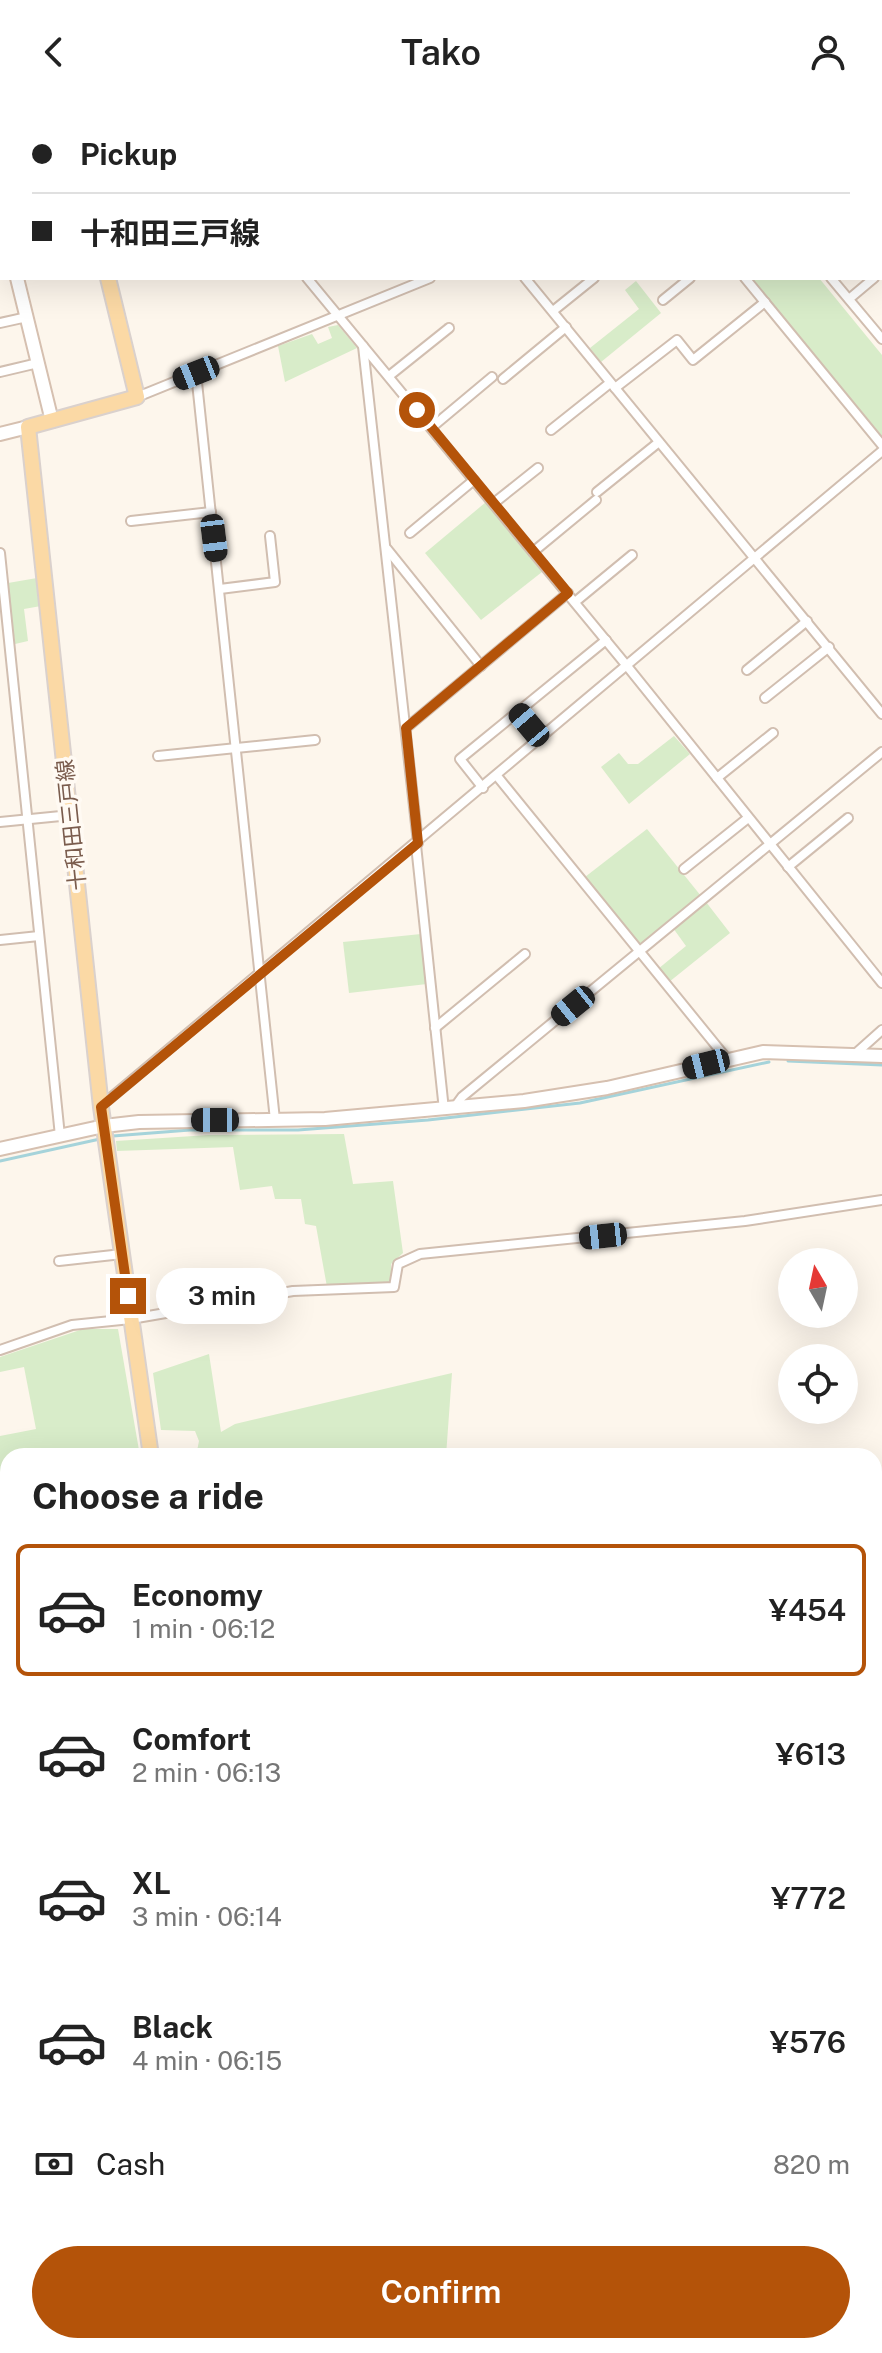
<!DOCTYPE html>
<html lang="en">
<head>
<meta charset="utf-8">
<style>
  :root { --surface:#fff; --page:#f2f2f2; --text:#222; --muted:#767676; --line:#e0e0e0; --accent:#b45309 }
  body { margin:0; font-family:"Public Sans","Noto Sans JP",sans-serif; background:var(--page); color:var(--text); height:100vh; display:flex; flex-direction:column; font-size:30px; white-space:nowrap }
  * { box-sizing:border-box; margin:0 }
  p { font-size:26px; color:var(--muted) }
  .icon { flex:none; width:44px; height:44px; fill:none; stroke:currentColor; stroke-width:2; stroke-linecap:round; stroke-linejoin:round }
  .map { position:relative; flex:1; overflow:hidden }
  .sheet { position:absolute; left:0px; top:1344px; width:882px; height:906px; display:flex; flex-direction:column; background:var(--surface); border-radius:24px 24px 0 0; box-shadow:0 8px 32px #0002 }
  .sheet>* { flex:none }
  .hud { position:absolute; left:0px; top:0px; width:882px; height:176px; box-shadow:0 8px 32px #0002; display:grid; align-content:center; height:176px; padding:0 32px; background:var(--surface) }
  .needle { width:52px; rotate:351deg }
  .controls { position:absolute; left:778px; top:1144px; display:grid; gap:16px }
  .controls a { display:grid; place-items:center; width:80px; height:80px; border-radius:50%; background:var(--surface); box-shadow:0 8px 32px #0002; font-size:40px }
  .end { position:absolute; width:36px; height:36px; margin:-18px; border:10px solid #b45309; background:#fff; box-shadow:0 0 0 4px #fff }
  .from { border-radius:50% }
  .bubble { position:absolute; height:56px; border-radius:28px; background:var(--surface); box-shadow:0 8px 32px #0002; font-size:26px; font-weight:600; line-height:56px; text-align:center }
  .car { position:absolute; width:24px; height:48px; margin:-24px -12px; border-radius:10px; box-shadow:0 0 6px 2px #0007; background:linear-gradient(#222 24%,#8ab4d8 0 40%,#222 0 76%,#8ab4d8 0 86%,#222 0) }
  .hud b { display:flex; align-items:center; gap:28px; height:76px; font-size:30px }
  .hud b+b { border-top:2px solid var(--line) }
  .hud i { width:20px; height:20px; background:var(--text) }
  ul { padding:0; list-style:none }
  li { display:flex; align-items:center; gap:24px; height:132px; margin:0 16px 12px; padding:0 16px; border:4px solid transparent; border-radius:12px }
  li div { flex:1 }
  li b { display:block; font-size:30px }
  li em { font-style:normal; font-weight:600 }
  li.on { border-color:var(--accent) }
  li>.icon { width:72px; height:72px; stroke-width:1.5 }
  h2 { padding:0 32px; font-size:36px; line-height:96px }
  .pay { display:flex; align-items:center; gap:20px; height:88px; padding:0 32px; font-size:30px }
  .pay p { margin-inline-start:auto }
  .cta { display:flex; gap:16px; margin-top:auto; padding:16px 32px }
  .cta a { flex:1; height:92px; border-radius:48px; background:var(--accent); color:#fff; font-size:32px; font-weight:600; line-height:92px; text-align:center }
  header { display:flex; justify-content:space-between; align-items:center; height:104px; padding:0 32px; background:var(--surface); font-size:36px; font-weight:600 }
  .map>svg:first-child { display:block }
</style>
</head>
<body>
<header><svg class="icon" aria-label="back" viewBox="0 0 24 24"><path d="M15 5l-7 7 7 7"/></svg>Tako<svg class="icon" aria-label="person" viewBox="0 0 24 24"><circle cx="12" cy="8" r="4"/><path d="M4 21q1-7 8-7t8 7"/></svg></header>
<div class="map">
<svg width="882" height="2249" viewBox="0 0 882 2249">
  <rect width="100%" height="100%" fill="#fdf6ec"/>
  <!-- green -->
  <g fill="#d8ecc9">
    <polygon points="751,174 819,174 882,251 882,332"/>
    <polygon points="636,177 661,209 601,258 590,244 639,205 625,186"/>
    <polygon points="338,221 357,244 285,278 278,242 312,230 318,240 332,234 328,223"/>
    <polygon points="486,398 542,468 481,516 425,449"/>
    <polygon points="37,474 41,502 24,505 28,537 15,540 8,479"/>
    <polygon points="674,632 690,650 629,700 601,663 619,649 628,660 638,660"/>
    <polygon points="647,725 701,792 641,841 585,773"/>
    <polygon points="706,798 730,829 669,878 658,865 686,842 673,824"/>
    <polygon points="421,830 427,880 349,889 343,838"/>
    <polygon points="344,1030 353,1080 393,1077 403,1149 391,1160 391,1178 386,1181 327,1183 316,1122 305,1120 301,1095 275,1095 272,1082 240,1086 233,1043 117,1047 116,1037 209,1031"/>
    <polygon points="83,1225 118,1225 140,1352 8,1352 8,1468 0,1472 0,1332 36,1325 24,1263 0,1268 0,1253"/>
    <polygon points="209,1250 221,1328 235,1320 452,1269 446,1352 196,1352 199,1337 195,1327 161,1326 153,1269"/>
    <polygon points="8,1586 8,1712 0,1713 0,1588"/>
  </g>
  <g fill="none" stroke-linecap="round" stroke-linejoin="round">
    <!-- stream -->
    <g stroke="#a5d3da" stroke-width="3">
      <polyline points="788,957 882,961"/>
      <polyline points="113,1032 190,1026 298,1026 428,1016 580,999 769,958"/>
      <polyline points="0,1057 100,1035"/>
      <polyline points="874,2010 882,2009"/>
      <polyline points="127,2242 134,2244 134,2247"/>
      <polyline points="134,2244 191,2248 192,2242"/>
    </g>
    <!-- street casing -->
    <g stroke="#d1beb0" stroke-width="12">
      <g id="street">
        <polyline points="311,0 313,2"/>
        <polyline points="382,0 383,2"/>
        <polyline points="601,0 602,2"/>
        <polyline points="689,0 691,2"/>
        <polyline points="405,2 407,0"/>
        <polyline points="564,2 566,0"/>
        <polyline points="773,2 775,0"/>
        <polyline points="880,59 882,57"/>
        <polyline points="0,120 2,119"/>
        <polyline points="880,169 882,168"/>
        <polyline points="307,174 627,562 882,879"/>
        <polyline points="525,174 882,610"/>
        <polyline points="745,174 882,341"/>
        <polyline points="831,174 882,235"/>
        <polyline points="849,195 874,174"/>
        <polyline points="663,196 690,174"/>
        <polyline points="553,207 594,174"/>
        <polyline points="0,219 27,213"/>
        <polyline points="363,242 418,739"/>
        <polyline points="0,268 38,259"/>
        <polyline points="196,269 275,1016"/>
        <polyline points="389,272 449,224"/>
        <polyline points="503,275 566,223"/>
        <polyline points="615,284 677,236 693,256 765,198"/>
        <polyline points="137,293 430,174"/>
        <polyline points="431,324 492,273"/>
        <polyline points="551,326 610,279"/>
        <polyline points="597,388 659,338"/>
        <polyline points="494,399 538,364"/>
        <polyline points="131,417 211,408"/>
        <polyline points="410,429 474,376"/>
        <polyline points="387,445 481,562"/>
        <polyline points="533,448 596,396"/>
        <polyline points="0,449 60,1032"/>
        <polyline points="220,485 275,478 270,432"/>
        <polyline points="575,498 632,451"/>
        <polyline points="747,566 807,517"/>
        <polyline points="765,594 829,543"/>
        <polyline points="518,608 540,634"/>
        <polyline points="406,624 568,489"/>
        <polyline points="158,652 315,636"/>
        <polyline points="497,672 727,955"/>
        <polyline points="717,674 773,629"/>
        <polyline points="483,684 460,655 606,536"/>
        <polyline points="0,718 71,711"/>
        <polyline points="416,741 444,1006"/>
        <polyline points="788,763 848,714"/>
        <polyline points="684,765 748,714"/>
        <polyline points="0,836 39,832"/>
        <polyline points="435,924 525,850"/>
        <polyline points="854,951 882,926"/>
        <polyline points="101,1002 882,347"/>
        <polyline points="454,1004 462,993 882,648"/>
        <polyline points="59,1157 122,1150"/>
        <polyline points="0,1246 72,1221 131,1215 293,1187 394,1183 398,1160 420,1150 745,1117 882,1096"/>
        <polyline points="874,1840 882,1840"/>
      </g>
    </g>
    <!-- secondary casing -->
    <g stroke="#d6c0b0" stroke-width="16">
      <g id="secondary">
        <polyline points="0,104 2,112"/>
        <polyline points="17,174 52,317"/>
        <polyline points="0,330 28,323"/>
        <polyline points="0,1045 104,1022 139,1018 325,1015 524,997 607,984 763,948 882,952"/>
        <polyline points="874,1998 882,1998"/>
        <polyline points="0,2001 8,2001"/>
      </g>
    </g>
    <!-- primary casing -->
    <g stroke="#dad1cd" stroke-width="18">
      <g id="primary">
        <polyline points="193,2 196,0"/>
        <polyline points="108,174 137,293 28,323 101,1003 151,1352"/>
        <polyline points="573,2242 576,2249"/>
      </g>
    </g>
    <!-- street -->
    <use href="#street" stroke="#fff" stroke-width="8"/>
    <!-- secondary -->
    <use href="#secondary" stroke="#fff" stroke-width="12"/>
    <!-- primary -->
    <use href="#primary" stroke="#fbd9a5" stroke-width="14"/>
  </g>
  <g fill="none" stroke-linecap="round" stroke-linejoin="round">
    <!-- route -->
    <polyline stroke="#b45309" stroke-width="10" points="128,1192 101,1003 418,739 406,624 568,489 417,306"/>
  </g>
  <g text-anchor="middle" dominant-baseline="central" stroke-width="7" stroke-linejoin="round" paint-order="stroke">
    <!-- street labels -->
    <g font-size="22" fill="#7a5c4d" stroke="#fffaf3">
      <text transform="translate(71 721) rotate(-96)">十和田三戸線</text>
    </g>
  </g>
</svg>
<div class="controls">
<a><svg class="needle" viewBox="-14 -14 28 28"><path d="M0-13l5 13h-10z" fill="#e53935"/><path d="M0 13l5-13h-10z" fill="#767676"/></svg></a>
<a><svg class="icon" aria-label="locate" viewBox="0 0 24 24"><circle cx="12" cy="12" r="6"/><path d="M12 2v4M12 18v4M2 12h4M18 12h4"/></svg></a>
</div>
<i class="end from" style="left:417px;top:306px"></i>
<i class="end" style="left:128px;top:1192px"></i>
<div class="bubble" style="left:156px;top:1164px;width:132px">3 min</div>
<i class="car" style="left:196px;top:269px;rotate:248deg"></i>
<i class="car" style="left:214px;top:434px;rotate:173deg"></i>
<i class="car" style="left:529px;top:621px;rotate:320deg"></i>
<i class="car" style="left:573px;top:902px;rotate:231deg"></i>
<i class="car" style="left:706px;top:960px;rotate:256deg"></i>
<i class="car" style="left:215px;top:1016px;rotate:270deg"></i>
<i class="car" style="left:603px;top:1132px;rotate:264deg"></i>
<div class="hud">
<b><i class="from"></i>Pickup</b>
<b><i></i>十和田三戸線</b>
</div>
<section class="sheet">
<h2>Choose a ride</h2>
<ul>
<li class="on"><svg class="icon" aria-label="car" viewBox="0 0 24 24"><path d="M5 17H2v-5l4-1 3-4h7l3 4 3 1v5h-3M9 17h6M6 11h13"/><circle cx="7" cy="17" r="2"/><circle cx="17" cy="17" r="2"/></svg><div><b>Economy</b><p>1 min · 06:12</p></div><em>¥454</em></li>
<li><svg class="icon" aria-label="car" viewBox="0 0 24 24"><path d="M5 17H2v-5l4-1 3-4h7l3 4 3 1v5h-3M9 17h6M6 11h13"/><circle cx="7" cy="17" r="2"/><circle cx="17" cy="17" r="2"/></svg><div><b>Comfort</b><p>2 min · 06:13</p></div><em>¥613</em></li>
<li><svg class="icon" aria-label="car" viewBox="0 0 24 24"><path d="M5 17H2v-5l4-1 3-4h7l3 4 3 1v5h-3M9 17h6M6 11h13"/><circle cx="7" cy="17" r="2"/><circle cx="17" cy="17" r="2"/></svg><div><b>XL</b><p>3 min · 06:14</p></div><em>¥772</em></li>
<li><svg class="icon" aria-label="car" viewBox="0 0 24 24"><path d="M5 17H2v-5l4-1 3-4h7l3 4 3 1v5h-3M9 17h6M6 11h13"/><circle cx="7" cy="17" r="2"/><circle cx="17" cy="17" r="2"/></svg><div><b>Black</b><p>4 min · 06:15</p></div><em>¥576</em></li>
</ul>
<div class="pay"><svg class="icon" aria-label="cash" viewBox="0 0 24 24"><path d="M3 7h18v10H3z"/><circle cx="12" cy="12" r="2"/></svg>Cash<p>820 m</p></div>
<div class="cta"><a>Confirm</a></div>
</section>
</div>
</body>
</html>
